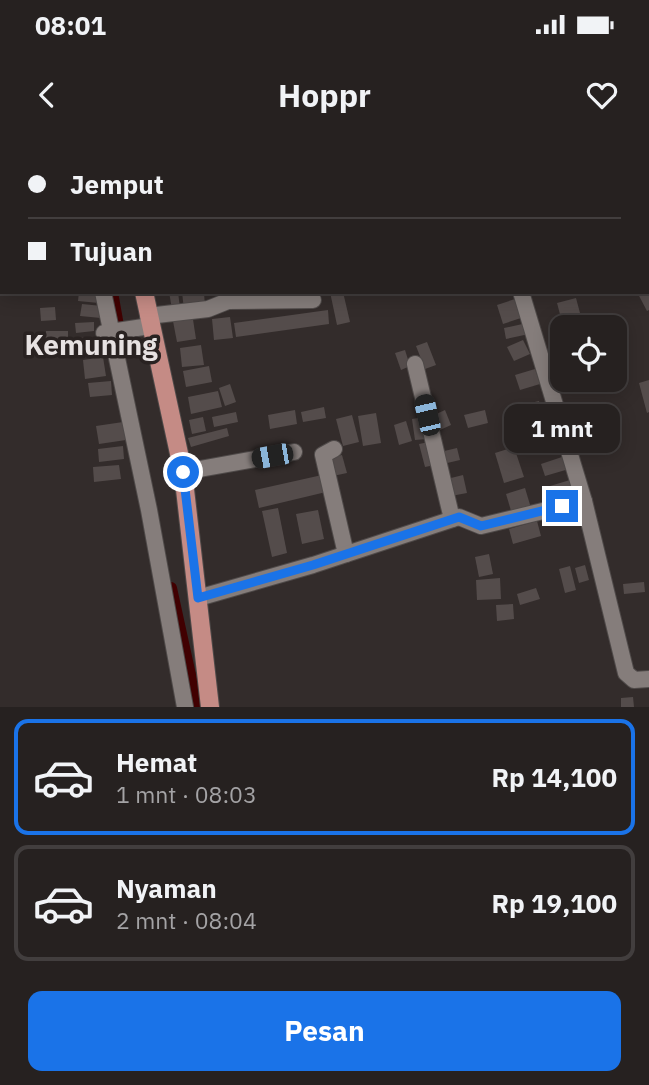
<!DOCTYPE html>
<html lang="id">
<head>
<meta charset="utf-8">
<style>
  :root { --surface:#262120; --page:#322e2d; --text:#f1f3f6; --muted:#a4a3a5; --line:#423e3e; --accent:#1a73e8 }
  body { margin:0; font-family:"IBM Plex Sans",sans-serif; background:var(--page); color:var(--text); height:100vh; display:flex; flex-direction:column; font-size:26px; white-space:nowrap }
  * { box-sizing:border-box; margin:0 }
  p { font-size:23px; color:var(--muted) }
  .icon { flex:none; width:38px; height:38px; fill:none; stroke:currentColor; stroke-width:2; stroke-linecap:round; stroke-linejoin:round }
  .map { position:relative; height:567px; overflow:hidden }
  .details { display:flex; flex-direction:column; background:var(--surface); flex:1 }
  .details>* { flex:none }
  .guide { position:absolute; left:0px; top:0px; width:649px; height:154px; box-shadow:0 4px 18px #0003,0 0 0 2px var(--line); display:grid; align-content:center; height:154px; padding:0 28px; background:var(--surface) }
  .buttons { position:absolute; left:550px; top:175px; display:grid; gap:14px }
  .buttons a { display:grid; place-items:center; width:77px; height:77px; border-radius:14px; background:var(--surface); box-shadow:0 4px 18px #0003,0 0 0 2px var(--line); font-size:35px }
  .end { position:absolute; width:32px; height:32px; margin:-16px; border:9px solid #1a73e8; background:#fff; box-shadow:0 0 0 4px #fff }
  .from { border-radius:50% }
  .bubble { position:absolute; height:49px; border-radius:14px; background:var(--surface); box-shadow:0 4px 18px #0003,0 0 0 2px var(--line); font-size:23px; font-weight:700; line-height:49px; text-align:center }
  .car { position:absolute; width:21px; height:42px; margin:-21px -10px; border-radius:9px; box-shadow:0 0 5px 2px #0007; background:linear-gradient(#222 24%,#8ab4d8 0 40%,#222 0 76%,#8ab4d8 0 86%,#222 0) }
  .guide b { display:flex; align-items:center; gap:24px; height:66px; font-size:26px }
  .guide b+b { border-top:2px solid var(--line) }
  .guide i { width:18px; height:18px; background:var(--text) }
  ul { padding:12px 0 0; list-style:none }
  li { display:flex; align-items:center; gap:21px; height:116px; margin:0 14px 10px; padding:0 14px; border:4px solid var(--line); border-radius:14px }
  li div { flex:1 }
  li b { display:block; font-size:26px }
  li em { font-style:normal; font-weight:700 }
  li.active { border-color:var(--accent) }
  li>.icon { width:63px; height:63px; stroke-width:1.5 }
  .cta { display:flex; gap:14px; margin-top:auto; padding:14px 28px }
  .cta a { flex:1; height:80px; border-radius:14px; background:var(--accent); color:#fff; font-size:28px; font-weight:700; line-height:80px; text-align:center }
  .status { display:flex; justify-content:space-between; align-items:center; height:49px; padding:0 35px; background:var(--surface); direction:ltr }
  .status svg { height:19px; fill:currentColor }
  header { display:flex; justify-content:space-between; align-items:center; height:91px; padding:0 28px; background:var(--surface); font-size:32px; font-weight:700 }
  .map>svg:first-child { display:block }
</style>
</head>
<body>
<div class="status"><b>08:01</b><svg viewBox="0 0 49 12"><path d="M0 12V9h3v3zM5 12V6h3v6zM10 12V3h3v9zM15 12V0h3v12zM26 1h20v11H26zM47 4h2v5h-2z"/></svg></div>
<header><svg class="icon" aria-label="back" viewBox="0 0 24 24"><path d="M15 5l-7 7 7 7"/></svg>Hoppr<svg class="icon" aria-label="heart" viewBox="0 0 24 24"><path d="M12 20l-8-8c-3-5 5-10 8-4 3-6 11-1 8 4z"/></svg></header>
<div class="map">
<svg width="649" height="567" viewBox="0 0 649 567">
  <rect width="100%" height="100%" fill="#332c2b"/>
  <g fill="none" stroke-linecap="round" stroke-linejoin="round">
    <!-- canal -->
    <g stroke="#410001" stroke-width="12">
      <polyline points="85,0 85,2"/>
      <polyline points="112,152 120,197"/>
      <polyline points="171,448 197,567"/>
    </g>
  </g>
  <!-- building -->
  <g fill="#544c4b">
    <polygon points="79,152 100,153 99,163 78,161"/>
    <polygon points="169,152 178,152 180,168 172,169"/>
    <polygon points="182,152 204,152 205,168 184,170"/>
    <polygon points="330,152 343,152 350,182 337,185"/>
    <polygon points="637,152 649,152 649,170 647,171"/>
    <polygon points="521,157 527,176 503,184 497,165"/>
    <polygon points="576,158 580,173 561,178 557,163"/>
    <polygon points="82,164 102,166 101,178 80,176"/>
    <polygon points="55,167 56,180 41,181 40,168"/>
    <polygon points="328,170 329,184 236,197 234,183"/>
    <polygon points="192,173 196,199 177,202 172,176"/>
    <polygon points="230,177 233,198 214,200 212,179"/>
    <polygon points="94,182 94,191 76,193 75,183"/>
    <polygon points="527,183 529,194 506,199 504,188"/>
    <polygon points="46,191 68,191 68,205 45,205"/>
    <polygon points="96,197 96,214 77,214 77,198"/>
    <polygon points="523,200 530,214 514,221 507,207"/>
    <polygon points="427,202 436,225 425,229 416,206"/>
    <polygon points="201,205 204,225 182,227 180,208"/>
    <polygon points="405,210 410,226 401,230 395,213"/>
    <polygon points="103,217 106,236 85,239 83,220"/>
    <polygon points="209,226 212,242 186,247 183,231"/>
    <polygon points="535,229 540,244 520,250 515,235"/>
    <polygon points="649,240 649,272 647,273 639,243"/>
    <polygon points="111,241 112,255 90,257 88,243"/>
    <polygon points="230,244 236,262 225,266 219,248"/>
    <polygon points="218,251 222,267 191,274 188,257"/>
    <polygon points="539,261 545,284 532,287 526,264"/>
    <polygon points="324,267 326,278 303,282 301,272"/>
    <polygon points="295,270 297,284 270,289 268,275"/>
    <polygon points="445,270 451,285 440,290 434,275"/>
    <polygon points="485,270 488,283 468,288 464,275"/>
    <polygon points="236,272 238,282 214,287 212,277"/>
    <polygon points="376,273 381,303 363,306 358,276"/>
    <polygon points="352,275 359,302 343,306 336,279"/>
    <polygon points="203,277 206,291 192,294 189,280"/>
    <polygon points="424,277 427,299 415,300 412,279"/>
    <polygon points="406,281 412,301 399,305 394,285"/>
    <polygon points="123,282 126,300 99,304 96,286"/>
    <polygon points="227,288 229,296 191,307 188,298"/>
    <polygon points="429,302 435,325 425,327 419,304"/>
    <polygon points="123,306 124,319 99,322 98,309"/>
    <polygon points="514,307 524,337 504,343 495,313"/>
    <polygon points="457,308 460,320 443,324 440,312"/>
    <polygon points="342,315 347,333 333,336 329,318"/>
    <polygon points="565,316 569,329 545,336 541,324"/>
    <polygon points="119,325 121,339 94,342 93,327"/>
    <polygon points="322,335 326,352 259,368 255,350"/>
    <polygon points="463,335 467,353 451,356 447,339"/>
    <polygon points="570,340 575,354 555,361 550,346"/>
    <polygon points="525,348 531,368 512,374 506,354"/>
    <polygon points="278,368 287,413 272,417 262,371"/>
    <polygon points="318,370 324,399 302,404 296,374"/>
    <polygon points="537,381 541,396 513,404 509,389"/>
    <polygon points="489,414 493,434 479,437 475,417"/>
    <polygon points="585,425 589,440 579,443 575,428"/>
    <polygon points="570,426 576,450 565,453 559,429"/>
    <polygon points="500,438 501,459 477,460 476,440"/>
    <polygon points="644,442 645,452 624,454 623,444"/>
    <polygon points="536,448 540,459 520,465 517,454"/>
    <polygon points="513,464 514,479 497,481 496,465"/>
    <polygon points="633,557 634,567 621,567 621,558"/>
  </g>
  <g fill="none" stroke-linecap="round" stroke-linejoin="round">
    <!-- minor casing -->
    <g stroke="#4f4a49" stroke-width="18">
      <g id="minor">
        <polyline points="527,0 527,2"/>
        <polyline points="0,62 2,62"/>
        <polyline points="648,116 649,115"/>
        <polyline points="103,152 149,370 185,567"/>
        <polyline points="521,152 584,361 626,533 634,540 649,539"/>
        <polyline points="148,176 208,169 228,161 313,160"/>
        <polyline points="104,193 150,186"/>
        <polyline points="415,224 452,379"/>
        <polyline points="334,309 323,315 346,414"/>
        <polyline points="183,332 294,312"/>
        <polyline points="198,458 313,425 459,377 481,386 584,361"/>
      </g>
    </g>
    <!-- major casing -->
    <g stroke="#4f4a49" stroke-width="20">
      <g id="major">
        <polyline points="105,0 105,2"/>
        <polyline points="144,152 183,332 210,567"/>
      </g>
    </g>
    <!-- minor -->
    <use href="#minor" stroke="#857d7b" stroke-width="16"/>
    <!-- major -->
    <use href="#major" stroke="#c58b85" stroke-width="18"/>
  </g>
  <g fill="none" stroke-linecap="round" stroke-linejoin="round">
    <!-- route -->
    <polyline stroke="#1a73e8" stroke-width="9" points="183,332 198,458 313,425 459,377 481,386 562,366"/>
  </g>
  <g text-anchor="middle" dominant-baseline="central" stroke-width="7" stroke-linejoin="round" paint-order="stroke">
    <!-- quarter labels -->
    <g font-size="28" font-weight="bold" fill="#e7e2e2" stroke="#292221">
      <text x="91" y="204">Kemuning</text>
    </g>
  </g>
</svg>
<div class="buttons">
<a><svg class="icon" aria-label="locate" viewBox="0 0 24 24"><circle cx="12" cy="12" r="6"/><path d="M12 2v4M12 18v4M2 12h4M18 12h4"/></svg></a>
</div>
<i class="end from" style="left:183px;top:332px"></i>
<i class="end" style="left:562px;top:366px"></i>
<div class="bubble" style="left:504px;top:264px;width:116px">1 mnt</div>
<i class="car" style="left:427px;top:275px;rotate:347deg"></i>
<i class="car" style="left:272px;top:316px;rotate:260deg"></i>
<div class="guide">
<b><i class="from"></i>Jemput</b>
<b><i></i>Tujuan</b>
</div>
</div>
<section class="details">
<ul>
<li class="active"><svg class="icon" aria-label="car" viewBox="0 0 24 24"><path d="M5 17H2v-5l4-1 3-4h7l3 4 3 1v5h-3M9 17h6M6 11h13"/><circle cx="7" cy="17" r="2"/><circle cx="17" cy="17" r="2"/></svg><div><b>Hemat</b><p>1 mnt · 08:03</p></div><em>Rp 14,100</em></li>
<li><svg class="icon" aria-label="car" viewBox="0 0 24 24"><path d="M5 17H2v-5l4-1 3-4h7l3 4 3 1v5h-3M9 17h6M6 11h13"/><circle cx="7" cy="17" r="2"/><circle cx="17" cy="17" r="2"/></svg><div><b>Nyaman</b><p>2 mnt · 08:04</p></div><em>Rp 19,100</em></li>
</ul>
<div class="cta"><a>Pesan</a></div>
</section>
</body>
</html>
